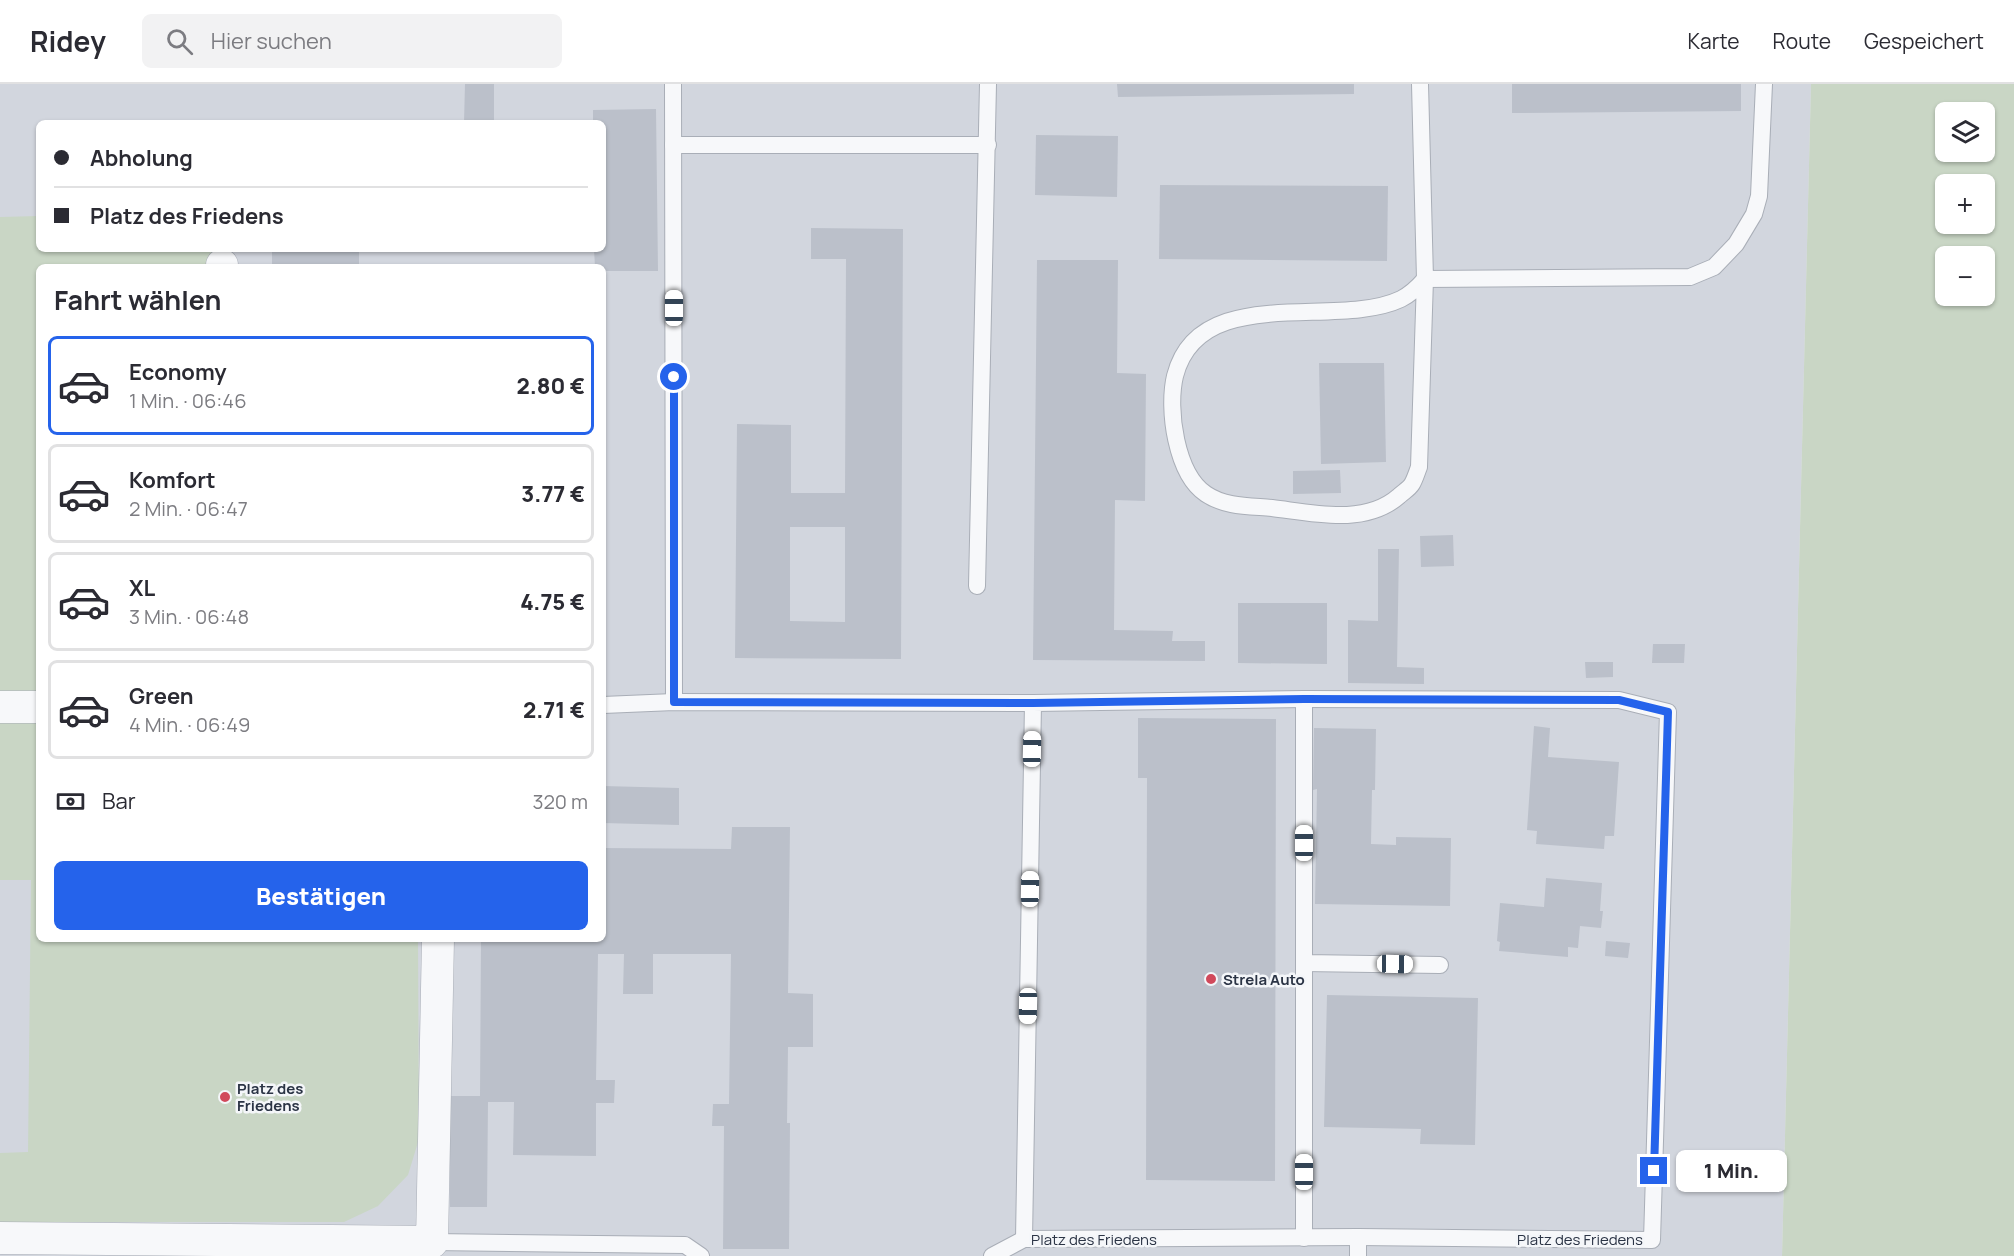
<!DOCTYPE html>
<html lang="de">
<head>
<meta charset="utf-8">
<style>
  :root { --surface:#fff; --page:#f2f2f3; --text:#2b2b33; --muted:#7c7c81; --line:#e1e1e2; --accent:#2563eb }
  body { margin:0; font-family:Manrope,sans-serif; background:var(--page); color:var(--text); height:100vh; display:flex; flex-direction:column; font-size:22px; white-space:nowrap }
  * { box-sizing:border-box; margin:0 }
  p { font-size:20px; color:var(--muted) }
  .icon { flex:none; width:33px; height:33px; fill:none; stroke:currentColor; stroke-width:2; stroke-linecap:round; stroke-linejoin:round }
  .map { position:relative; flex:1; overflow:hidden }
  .details { position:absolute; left:36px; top:180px; width:570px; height:678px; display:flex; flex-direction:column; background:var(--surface); border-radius:9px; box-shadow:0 2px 4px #0004 }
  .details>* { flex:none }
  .hud { position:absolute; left:36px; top:36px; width:570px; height:132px; border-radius:9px; box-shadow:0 2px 4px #0004; display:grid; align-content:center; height:132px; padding:0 18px; background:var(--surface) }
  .controls { position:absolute; left:1935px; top:18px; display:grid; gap:12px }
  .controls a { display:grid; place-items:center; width:60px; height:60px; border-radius:9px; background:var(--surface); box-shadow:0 2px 4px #0004; font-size:30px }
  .end { position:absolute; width:27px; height:27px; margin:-14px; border:8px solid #2563eb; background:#fff; box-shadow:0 0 0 3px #fff }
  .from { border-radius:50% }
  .bubble { position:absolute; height:42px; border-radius:9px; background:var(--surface); box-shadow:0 2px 4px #0004; font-size:20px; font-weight:800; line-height:42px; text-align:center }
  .car { position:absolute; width:18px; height:36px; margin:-18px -9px; border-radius:8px; box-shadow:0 0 4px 2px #0007; background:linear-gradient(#fff 24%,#345 0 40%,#fff 0 76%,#345 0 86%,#fff 0) }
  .hud b { display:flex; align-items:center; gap:21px; height:57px; font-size:22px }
  .hud b+b { border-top:2px solid var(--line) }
  .hud i { width:15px; height:15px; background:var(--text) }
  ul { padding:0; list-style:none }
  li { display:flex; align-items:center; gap:18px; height:99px; margin:0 12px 9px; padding:0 6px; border:3px solid var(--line); border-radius:9px }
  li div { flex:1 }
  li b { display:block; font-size:22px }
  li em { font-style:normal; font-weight:800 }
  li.on { border-color:var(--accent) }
  li>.icon { width:54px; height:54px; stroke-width:1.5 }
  h2 { padding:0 18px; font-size:27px; line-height:72px }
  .pay { display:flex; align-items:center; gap:15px; height:66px; padding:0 18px; font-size:22px }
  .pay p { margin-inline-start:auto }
  .action { display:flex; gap:12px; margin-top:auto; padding:12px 18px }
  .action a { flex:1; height:69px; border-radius:9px; background:var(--accent); color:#fff; font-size:24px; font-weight:800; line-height:69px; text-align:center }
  header { display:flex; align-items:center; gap:36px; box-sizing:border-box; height:84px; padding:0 30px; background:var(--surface); border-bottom:2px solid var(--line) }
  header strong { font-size:28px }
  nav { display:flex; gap:33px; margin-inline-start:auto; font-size:21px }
  .search { width:420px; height:54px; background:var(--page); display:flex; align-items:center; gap:15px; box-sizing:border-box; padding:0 21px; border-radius:9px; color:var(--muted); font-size:22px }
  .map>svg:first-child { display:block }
</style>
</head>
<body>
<header>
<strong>Ridey</strong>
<div class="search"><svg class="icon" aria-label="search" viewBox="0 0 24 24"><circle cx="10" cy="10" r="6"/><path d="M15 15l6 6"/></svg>Hier suchen</div>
<nav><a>Karte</a><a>Route</a><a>Gespeichert</a></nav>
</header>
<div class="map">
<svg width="2014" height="1172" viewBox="0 0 2014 1172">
  <rect width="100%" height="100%" fill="#e4e7ec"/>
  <!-- built -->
  <path fill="#d2d6de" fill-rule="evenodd" d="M0 0H1811L1782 1172H0ZM39 39H603V165H39ZM39 183H603V855H39Z"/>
  <!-- green -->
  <g fill="#c9d6c5" fill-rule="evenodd">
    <path d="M1811 0H2014V1172H1782ZM1984 28V68H1946V28ZM1946 100H1984V140H1946ZM1984 172V212H1946V172Z"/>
    <polygon points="39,132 39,165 222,165 222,183 39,183 39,623 0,623 0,133"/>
    <polygon points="0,637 39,637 39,855 418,855 419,1055 408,1091 378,1122 344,1138 0,1138 0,1069 28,1068 31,796 0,796"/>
  </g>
  <!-- building -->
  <g fill="#bbc0ca" fill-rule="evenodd">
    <polygon points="465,0 494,0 494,39 464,39"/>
    <polygon points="1117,0 1354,0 1354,10 1118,13"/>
    <polygon points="1512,0 1741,0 1741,27 1512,29"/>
    <polygon points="656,25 658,187 603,187 603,183 595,183 594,165 603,165 603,39 593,39 593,26"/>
    <polygon points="1036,51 1118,52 1117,113 1035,111"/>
    <polygon points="1160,101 1388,102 1387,177 1159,175"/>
    <path d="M811 144 903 145 901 575 735 574 737 340 791 341V409H845L846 175H811ZM790 443H845V538L790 537Z"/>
    <rect x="272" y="165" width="87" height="18"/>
    <polygon points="1037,176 1118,176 1117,289 1146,290 1145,417 1115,416 1114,546 1173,547 1172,557 1205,557 1205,577 1033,576"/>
    <polygon points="1319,279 1384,279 1386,378 1321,380"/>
    <polygon points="1340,386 1341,409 1293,410 1293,387"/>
    <polygon points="1453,451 1454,482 1421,483 1420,452"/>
    <polygon points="1378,465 1399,465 1397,583 1424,584 1424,600 1348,599 1348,536 1378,537"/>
    <polygon points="1238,519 1327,519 1327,580 1238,579"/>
    <polygon points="1653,560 1685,560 1684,579 1652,579"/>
    <polygon points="1585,578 1613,578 1613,593 1586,594"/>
    <polygon points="1138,634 1276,635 1275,1097 1146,1096 1147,694 1138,694"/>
    <polygon points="1534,642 1550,644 1548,673 1619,678 1614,752 1605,752 1604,765 1536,760 1537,747 1527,746"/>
    <polygon points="1314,644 1376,645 1375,706 1372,706 1371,760 1396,761 1396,753 1451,754 1450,822 1315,820 1317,705 1313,706"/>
    <polygon points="603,702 679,704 679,741 603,739"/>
    <polygon points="732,743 790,743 788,909 813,910 813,963 788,963 787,1039 790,1039 789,1165 723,1165 724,1042 712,1042 713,1020 729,1020 731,870 653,870 653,910 623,910 624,870 598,870 596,996 615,996 614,1019 596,1019 596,1072 513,1071 514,1018 488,1018 487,1123 450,1123 450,1012 480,1012 481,855 603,855 603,764 731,765"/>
    <polygon points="1546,794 1602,799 1600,827 1603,827 1601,844 1580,842 1578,864 1568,863 1568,873 1499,867 1500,858 1497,857 1500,819 1544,823"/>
    <polygon points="1606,857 1630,859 1628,874 1605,872"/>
    <polygon points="1327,911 1478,914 1475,1061 1420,1060 1421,1045 1324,1043"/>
  </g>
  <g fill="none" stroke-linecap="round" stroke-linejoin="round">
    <!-- service casing -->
    <g stroke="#a9aeb7" stroke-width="18">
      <g id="service">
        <polyline points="673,0 674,618"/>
        <polyline points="1420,0 1425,195 1690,193 1714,183 1736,160 1754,130 1759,112 1764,0"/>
        <polyline points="673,61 988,61"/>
        <path d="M1425 195 1419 383C1417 388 1415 395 1412 400 1409 405 1403 408 1399 412 1365 442 1313 429 1272 424 1250 422 1225 423 1206 410 1176 390 1167 325 1175 292 1199 197 1336 246 1401 215 1411 210 1418 203 1425 195Z"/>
        <polyline points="977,502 988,0"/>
        <polyline points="1304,615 1304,879 1440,881"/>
        <polyline points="603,621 674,618 1033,619 1304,615 1619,616 1668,628 1652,1156 1358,1153 1024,1155 1033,619"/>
        <polyline points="1304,879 1304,1154"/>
        <polyline points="432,1158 685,1161 701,1172"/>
        <polyline points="992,1172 1024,1155"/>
        <polyline points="1358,1172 1358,1153"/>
      </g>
    </g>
    <!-- minor casing -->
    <g stroke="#a9aeb7" stroke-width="33">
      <g id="minor">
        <polyline points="222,183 222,181"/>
        <polyline points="0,623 39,623"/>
        <polyline points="0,1154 432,1158 438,855"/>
      </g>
    </g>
    <!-- service -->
    <use href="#service" stroke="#f7f8fa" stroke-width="16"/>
    <!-- minor -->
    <use href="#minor" stroke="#f7f8fa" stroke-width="32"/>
  </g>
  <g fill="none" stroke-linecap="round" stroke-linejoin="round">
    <!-- route -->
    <polyline stroke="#2563eb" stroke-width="8" points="674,293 674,618 1033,619 1304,615 1619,616 1668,628 1654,1087"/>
  </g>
  <!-- markers -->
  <g fill="#d1495b" stroke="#f4f6f9" stroke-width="2">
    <circle cx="1211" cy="895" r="6"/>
    <circle cx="225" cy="1013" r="6"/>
  </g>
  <g text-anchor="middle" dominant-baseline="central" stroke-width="5" stroke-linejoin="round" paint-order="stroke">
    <!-- poi labels -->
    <g font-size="15" font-weight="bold" fill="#2b3445" stroke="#f4f6f9" text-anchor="start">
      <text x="1223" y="895">Strela Auto</text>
      <text x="237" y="1004">Platz des<tspan x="237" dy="17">Friedens</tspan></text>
    </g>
    <!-- street labels -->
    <g font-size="15" fill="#2b3445" stroke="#f4f6f9">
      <text x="1094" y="1155">Platz des Friedens</text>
      <text x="1580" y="1155">Platz des Friedens</text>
    </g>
  </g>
</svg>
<div class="controls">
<a><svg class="icon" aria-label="layers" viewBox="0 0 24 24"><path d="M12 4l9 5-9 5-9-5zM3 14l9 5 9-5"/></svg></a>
<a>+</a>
<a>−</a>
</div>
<i class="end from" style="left:674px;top:293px"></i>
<i class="end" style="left:1654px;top:1087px"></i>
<div class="bubble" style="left:1676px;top:1066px;width:111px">1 Min.</div>
<i class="car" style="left:674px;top:224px;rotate:0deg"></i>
<i class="car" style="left:1032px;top:665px;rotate:1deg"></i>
<i class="car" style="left:1304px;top:759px;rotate:0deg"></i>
<i class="car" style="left:1030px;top:805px;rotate:1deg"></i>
<i class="car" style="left:1395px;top:880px;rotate:91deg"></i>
<i class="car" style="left:1028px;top:922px;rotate:181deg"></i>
<i class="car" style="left:1304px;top:1088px;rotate:0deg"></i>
<div class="hud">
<b><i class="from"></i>Abholung</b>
<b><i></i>Platz des Friedens</b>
</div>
<section class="details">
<h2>Fahrt wählen</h2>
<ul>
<li class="on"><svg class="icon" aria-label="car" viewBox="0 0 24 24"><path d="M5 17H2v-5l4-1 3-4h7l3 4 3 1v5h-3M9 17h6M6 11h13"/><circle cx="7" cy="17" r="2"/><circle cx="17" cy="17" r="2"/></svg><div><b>Economy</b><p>1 Min. · 06:46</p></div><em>2.80 €</em></li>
<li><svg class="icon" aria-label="car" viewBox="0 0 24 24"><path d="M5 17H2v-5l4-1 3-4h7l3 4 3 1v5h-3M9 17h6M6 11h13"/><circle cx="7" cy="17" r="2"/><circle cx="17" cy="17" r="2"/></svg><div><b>Komfort</b><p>2 Min. · 06:47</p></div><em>3.77 €</em></li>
<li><svg class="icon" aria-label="car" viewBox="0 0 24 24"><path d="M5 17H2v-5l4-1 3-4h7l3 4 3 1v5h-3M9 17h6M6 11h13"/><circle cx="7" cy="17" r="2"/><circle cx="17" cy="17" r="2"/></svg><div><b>XL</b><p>3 Min. · 06:48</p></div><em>4.75 €</em></li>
<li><svg class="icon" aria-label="car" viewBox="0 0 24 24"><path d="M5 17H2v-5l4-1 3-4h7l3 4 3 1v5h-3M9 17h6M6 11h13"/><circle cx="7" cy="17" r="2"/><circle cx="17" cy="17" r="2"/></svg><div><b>Green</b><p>4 Min. · 06:49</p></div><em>2.71 €</em></li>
</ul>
<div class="pay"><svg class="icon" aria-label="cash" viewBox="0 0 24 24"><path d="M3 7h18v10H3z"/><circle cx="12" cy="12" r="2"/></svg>Bar<p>320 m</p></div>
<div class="action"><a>Bestätigen</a></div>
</section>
</div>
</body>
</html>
